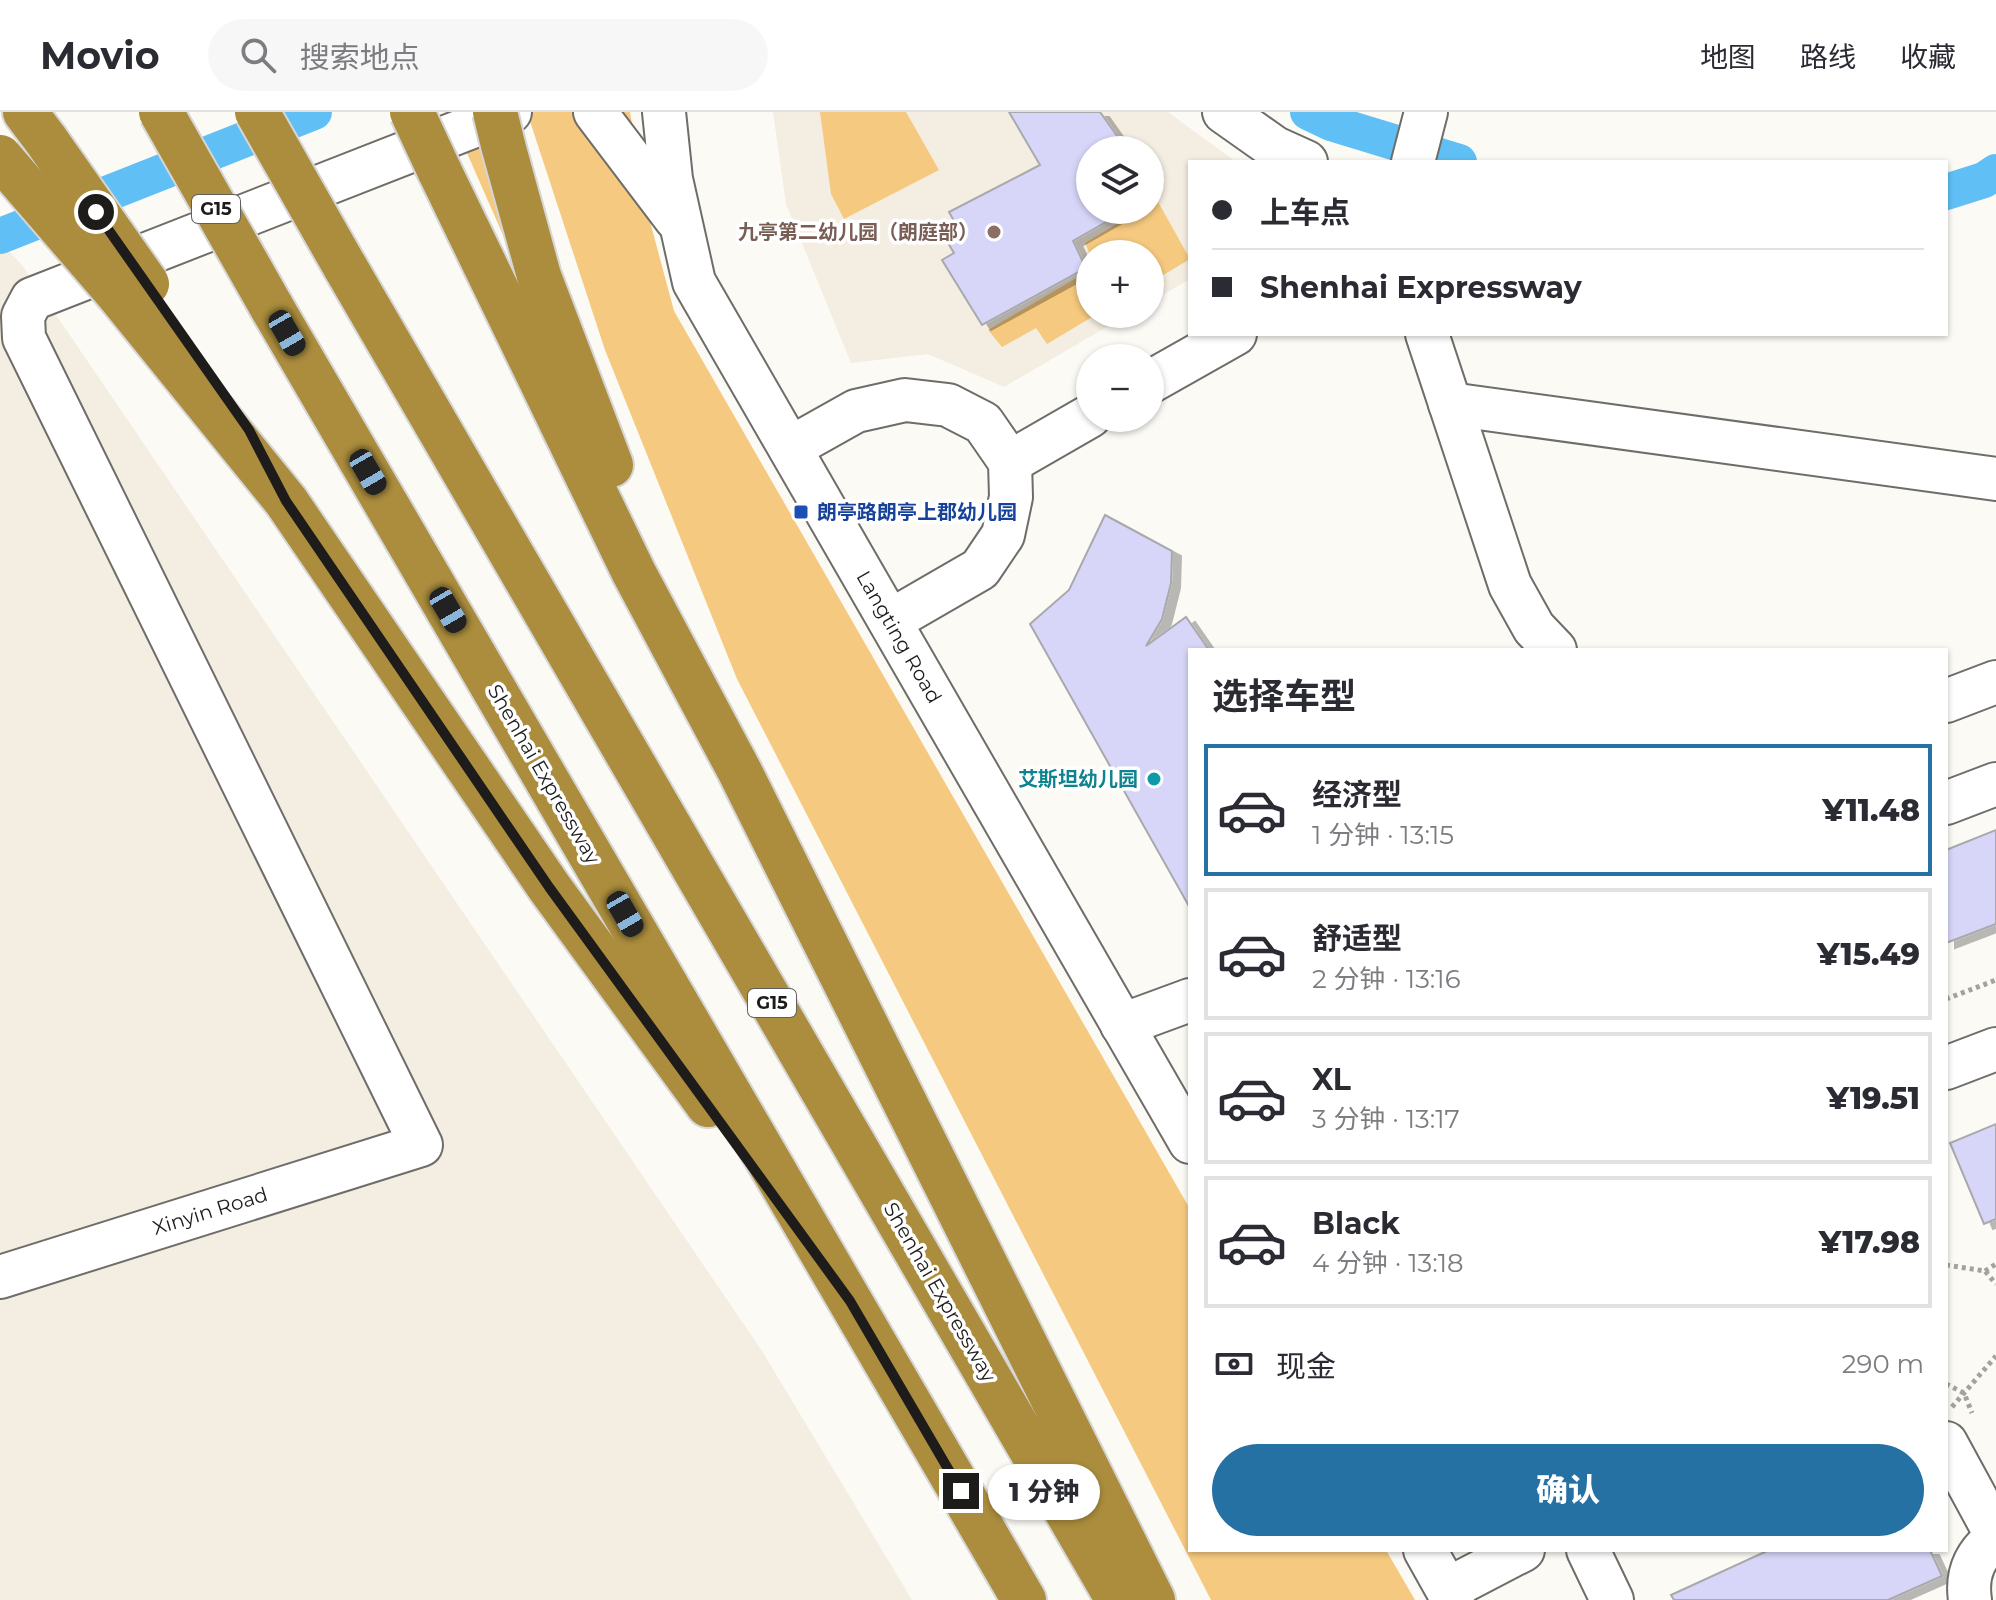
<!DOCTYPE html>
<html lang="zh">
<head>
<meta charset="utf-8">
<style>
  :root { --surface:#fff; --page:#f7f7f7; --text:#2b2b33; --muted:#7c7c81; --line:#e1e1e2; --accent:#2571a4 }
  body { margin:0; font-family:Montserrat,"Noto Sans SC",sans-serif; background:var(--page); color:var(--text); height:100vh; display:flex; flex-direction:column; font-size:30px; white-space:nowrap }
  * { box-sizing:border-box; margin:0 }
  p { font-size:26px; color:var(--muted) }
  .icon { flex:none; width:44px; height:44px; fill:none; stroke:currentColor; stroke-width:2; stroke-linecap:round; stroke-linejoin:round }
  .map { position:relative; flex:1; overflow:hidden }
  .panel { position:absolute; left:1188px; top:536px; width:760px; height:904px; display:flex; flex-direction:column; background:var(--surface); border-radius:0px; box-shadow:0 2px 6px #0004 }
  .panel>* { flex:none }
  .guide { position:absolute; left:1188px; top:48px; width:760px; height:176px; border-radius:0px; box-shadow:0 2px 6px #0004; display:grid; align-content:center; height:176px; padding:0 24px; background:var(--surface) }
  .buttons { position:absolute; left:1076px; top:24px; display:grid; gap:16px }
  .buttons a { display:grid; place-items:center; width:88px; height:88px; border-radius:50%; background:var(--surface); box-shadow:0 2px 6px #0004; font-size:40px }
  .end { position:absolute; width:36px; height:36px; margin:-18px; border:10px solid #1d1c1b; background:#fff; box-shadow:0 0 0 4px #fff }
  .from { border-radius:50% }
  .bubble { position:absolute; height:56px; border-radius:28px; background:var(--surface); box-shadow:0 2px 6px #0004; font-size:26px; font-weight:800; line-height:56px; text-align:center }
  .car { position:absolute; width:24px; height:48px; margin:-24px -12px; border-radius:10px; box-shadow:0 0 6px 2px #0007; background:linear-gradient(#222 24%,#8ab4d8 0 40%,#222 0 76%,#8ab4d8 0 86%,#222 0) }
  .guide b { display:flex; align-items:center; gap:28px; height:76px; font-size:30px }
  .guide b+b { border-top:2px solid var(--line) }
  .guide i { width:20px; height:20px; background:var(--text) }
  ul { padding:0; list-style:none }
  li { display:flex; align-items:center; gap:24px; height:132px; margin:0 16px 12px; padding:0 8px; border:4px solid var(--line); border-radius:0px }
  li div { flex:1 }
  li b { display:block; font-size:30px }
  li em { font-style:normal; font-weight:800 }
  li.on { border-color:var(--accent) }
  li>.icon { width:72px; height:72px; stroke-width:1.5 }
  h2 { padding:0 24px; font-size:36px; line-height:96px }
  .pay { display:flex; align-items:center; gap:20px; height:88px; padding:0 24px; font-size:30px }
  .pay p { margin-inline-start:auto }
  .cta { display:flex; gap:16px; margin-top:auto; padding:16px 24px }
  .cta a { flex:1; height:92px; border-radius:48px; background:var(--accent); color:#fff; font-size:32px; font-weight:800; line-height:92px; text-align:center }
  header { display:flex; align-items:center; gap:48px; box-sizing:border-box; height:112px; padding:0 40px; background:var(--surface); border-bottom:2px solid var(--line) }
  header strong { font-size:38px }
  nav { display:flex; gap:44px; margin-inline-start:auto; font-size:28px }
  .search { width:560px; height:72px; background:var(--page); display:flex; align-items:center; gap:20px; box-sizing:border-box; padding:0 28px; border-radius:44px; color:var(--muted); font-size:30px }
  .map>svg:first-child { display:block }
</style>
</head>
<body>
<header>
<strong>Movio</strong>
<div class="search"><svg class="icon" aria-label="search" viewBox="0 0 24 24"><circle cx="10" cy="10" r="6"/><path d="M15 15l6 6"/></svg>搜索地点</div>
<nav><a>地图</a><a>路线</a><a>收藏</a></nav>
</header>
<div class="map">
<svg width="1996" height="1488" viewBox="0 0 1996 1488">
  <defs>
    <filter id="shadow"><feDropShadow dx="9" dy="5" stdDeviation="0" flood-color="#0004"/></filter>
  </defs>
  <rect width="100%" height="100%" fill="#fcfaf5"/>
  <!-- built -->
  <g fill="#f4ede1" fill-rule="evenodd">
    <path d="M773 0H1168L1236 50H1190V167L1150 190V142H1090V202H1129L1004 275 928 242 851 251 786 92ZM1090 38H1150V98H1090Z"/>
    <polygon points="0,130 22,153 762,1239 912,1488 0,1488"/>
  </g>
  <!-- green -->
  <g fill="#f5c97f">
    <polygon points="449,0 478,0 532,189"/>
    <polygon points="527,0 630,0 648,102 674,199 1190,1097 1190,1438 1386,1438 1415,1488 1211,1488 737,567 605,238"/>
    <polygon points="820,0 906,0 939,58 844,107 831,82"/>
    <polygon points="1157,88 1190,147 1150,171 1150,142 1090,142 1085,131 1140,98 1150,98 1150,92"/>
    <polygon points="1090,158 1090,202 1097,202 1047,232 1036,216 1002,235 988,218"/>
  </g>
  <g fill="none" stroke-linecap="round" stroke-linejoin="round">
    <!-- canal -->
    <g stroke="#60c0f5" stroke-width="36">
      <polyline points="1308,0 1331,11 1459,50"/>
      <polyline points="1946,80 1984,68 1996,60"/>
      <polyline points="0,124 314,0"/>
    </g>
  </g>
  <!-- building -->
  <g fill="#d7d6f8" stroke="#a9a9ad" stroke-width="2" filter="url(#shadow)">
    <polygon points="1009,0 1100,0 1127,38 1090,38 1090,98 1127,98 1073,129 1086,156 982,213 942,148 954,141 948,131 961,122 949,100 1040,53"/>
    <polygon points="1105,403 1172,439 1171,471 1162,507 1146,534 1186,505 1209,538 1190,538 1190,796 1030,512 1069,478"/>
    <polygon points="1996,718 1996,812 1946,831 1946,738"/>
    <polygon points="1996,1012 1996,1107 1984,1112 1950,1031"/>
    <polygon points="1769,1438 1930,1438 1942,1464 1888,1488 1674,1488 1671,1483"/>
  </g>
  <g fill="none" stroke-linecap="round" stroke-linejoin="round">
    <!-- minor casing -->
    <g stroke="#6f6d69" stroke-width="46">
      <g id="minor">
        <polyline points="595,0 676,107"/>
        <polyline points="664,0 671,67 694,170 1190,1030"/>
        <polyline points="1224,0 1275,36 1306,50"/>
        <polyline points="1413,50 1426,0"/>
        <polyline points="1427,222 1510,473 1534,516 1555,538"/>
        <polyline points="1150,270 1235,222"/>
        <polyline points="1450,292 1996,367"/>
        <polyline points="790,336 856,299 905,288 948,293 983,311 1010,350 1011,385 1003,423 980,457 890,509"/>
        <polyline points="1010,350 1090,304"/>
        <polyline points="1946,589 1996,570"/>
        <polyline points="1946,691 1996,672"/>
        <polyline points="1122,913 1190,888"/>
        <polyline points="1946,956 1996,937"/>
        <polyline points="0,1165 421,1033 24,226 23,204 32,187 510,0"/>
        <polyline points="1946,1331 1996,1423"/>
        <polyline points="1425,1438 1453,1488"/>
        <polyline points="1588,1438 1612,1488"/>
        <polyline points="1448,1477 1523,1438"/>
        <path d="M1970 1488C1966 1461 1975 1442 1996 1426"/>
      </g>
    </g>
    <!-- highway casing -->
    <g stroke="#d6d6d6" stroke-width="48">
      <g id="highway">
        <polyline points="25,0 46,28"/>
        <polyline points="503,33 539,164 611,353"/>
        <polyline points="439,58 634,461 739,658 1153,1488"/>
        <polyline points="344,153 1118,1488"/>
        <polyline points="118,182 286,389 549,775 708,993"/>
        <polyline points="271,194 1024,1488"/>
      </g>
    </g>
    <!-- path -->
    <g stroke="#a4a29e" stroke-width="5" stroke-dasharray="4 4" stroke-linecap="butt">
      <polyline points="1946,887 1996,868"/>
      <polyline points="1946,1153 1985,1159 1996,1172"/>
      <polyline points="1985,1159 1996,1152"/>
      <polyline points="1946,1272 1964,1281 1972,1301"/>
      <polyline points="1952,1295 1996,1244"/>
    </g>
    <!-- minor -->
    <use href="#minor" stroke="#fff" stroke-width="42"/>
    <!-- highway -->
    <use href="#highway" stroke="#ab8d3d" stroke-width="44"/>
    <!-- highway-bridge casing -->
    <g stroke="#d6d6d6" stroke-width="48" stroke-linecap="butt">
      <g id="highway-bridge">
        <polyline points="161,0 271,194"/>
        <polyline points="257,0 344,153"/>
        <polyline points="412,0 439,58"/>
        <polyline points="495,0 503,33"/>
        <polyline points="46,28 147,172"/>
        <polyline points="0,45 118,182"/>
      </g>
    </g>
    <!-- highway-bridge -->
    <use href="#highway-bridge" stroke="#ab8d3d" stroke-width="44"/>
  </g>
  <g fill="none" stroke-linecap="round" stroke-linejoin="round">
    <!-- route -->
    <polyline stroke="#1d1c1b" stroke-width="10" points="96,100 249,318 286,389 549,775 850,1189 961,1379"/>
  </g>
  <!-- markers -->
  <circle fill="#8d6e63" stroke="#fff" stroke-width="3" cx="994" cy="120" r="8"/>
  <rect fill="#1a4fb4" stroke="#fff" stroke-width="3" x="793" y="392" width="16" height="16" rx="4"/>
  <circle fill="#0f9aa8" stroke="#fff" stroke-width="3" cx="1154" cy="667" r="8"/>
  <g text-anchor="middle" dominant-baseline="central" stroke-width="7" stroke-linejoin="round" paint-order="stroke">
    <!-- shield labels -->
    <g fill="#fff" stroke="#61605f" stroke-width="2">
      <rect x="192" y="83" width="48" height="28" rx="6"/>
      <rect x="748" y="877" width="48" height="28" rx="6"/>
    </g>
    <g font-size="18" font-weight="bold" fill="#1d1c1b">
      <text x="216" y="97">G15</text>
      <text x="772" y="891">G15</text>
    </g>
    <!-- education labels -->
    <g font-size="20" font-weight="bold" fill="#785e54" stroke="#fff" text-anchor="end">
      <text x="978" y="120">九亭第二幼儿园（朗庭部）</text>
    </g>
    <!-- transit labels -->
    <g font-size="20" font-weight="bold" fill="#164399" stroke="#fff" text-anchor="start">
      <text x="817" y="400">朗亭路朗亭上郡幼儿园</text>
    </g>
    <!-- street labels -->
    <g font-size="20" fill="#1d1c1b" stroke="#fff">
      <text transform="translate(899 525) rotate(60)">Langting Road</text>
      <text transform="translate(544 662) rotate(60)">Shenhai Expressway</text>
      <text transform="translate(210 1099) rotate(-17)">Xinyin Road</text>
      <text transform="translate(940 1180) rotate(60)">Shenhai Expressway</text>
    </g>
    <!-- culture labels -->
    <g font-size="20" font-weight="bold" fill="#0d838f" stroke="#fff" text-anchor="end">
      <text x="1138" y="667">艾斯坦幼儿园</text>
    </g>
  </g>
</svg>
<div class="buttons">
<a><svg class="icon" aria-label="layers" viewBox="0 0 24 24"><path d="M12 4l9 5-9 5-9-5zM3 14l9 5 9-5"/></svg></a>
<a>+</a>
<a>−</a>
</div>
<i class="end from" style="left:96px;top:100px"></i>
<i class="end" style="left:961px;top:1379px"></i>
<div class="bubble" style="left:988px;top:1352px;width:112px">1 分钟</div>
<i class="car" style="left:287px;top:221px;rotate:150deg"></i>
<i class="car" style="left:368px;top:360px;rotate:150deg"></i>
<i class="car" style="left:448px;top:498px;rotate:150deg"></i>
<i class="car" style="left:625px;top:802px;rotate:150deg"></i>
<div class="guide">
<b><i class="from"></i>上车点</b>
<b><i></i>Shenhai Expressway</b>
</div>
<section class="panel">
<h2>选择车型</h2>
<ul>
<li class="on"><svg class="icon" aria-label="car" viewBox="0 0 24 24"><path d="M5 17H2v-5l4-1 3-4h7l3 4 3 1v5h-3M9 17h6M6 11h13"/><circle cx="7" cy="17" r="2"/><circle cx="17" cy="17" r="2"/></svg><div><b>经济型</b><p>1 分钟 · 13:15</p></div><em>¥11.48</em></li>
<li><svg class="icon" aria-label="car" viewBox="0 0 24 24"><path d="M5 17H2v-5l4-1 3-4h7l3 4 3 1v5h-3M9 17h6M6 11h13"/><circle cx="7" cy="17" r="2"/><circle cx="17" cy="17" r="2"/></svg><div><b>舒适型</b><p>2 分钟 · 13:16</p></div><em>¥15.49</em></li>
<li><svg class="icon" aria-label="car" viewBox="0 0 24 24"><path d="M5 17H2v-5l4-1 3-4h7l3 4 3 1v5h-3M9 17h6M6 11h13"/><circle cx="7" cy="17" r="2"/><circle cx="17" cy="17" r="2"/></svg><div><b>XL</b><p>3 分钟 · 13:17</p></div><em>¥19.51</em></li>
<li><svg class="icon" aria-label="car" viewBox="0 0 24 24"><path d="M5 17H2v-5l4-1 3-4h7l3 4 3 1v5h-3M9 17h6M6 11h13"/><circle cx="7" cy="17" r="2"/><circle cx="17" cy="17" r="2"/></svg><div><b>Black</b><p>4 分钟 · 13:18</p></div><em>¥17.98</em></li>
</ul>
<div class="pay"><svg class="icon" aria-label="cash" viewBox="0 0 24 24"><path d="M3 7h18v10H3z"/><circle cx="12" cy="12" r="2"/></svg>现金<p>290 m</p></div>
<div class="cta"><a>确认</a></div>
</section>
</div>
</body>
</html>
